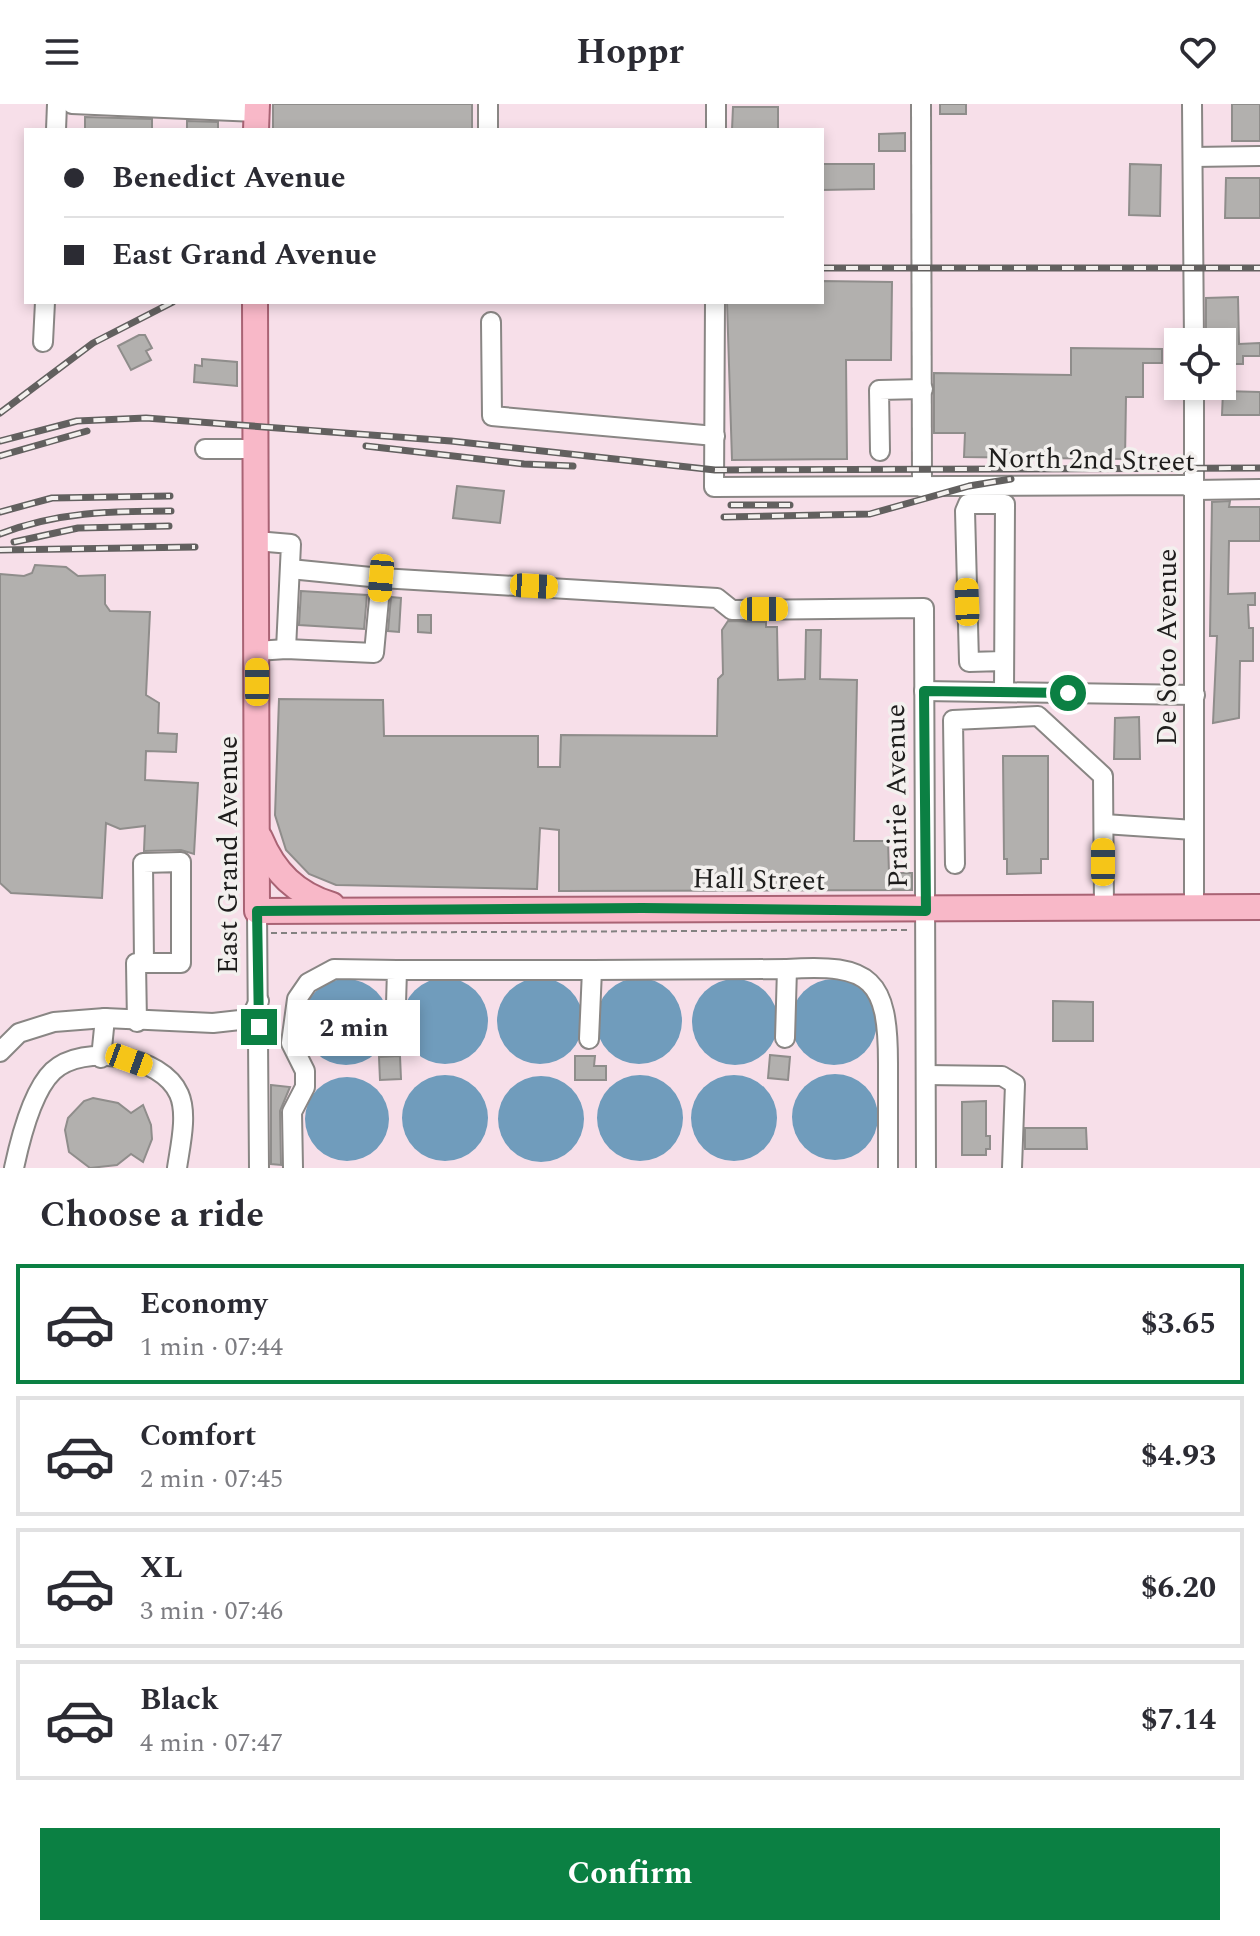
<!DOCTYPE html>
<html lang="en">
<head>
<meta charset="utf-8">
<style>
  :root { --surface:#fff; --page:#f2f2f3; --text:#2b2b33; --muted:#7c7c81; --line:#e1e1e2; --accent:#0b8043 }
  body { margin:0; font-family:Spectral,serif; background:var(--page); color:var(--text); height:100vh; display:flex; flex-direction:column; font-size:30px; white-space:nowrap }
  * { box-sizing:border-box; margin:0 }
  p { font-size:26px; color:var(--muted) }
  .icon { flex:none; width:44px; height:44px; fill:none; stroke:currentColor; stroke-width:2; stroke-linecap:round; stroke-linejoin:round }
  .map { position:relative; height:1064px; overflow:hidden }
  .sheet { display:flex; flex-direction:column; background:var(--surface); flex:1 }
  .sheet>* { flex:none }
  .top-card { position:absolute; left:24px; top:24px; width:800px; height:176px; border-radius:0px; box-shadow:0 4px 12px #0003; display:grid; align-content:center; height:176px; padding:0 40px; background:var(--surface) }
  .controls { position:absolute; left:1164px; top:224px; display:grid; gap:16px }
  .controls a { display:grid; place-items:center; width:72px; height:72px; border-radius:0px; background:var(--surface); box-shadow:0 4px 12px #0003; font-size:40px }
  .end { position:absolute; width:36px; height:36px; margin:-18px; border:10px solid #0b8043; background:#fff; box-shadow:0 0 0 4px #fff }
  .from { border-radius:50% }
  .bubble { position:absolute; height:56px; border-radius:0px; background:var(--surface); box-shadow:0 4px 12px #0003; font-size:26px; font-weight:700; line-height:56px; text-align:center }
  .car { position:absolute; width:24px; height:48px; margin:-24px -12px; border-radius:10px; box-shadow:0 0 6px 2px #0007; background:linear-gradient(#f5c518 24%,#345 0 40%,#f5c518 0 76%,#345 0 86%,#f5c518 0) }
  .top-card b { display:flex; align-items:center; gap:28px; height:76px; font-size:30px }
  .top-card b+b { border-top:2px solid var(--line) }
  .top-card i { width:20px; height:20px; background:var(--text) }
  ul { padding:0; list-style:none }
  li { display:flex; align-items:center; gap:24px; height:120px; margin:0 16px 12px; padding:0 24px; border:4px solid var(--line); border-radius:0px }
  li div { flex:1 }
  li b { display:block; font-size:30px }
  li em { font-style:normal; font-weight:700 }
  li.current { border-color:var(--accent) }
  li>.icon { width:72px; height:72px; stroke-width:1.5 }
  h2 { padding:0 40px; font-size:36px; line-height:96px }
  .button { display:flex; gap:16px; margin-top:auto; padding:16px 40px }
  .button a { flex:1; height:92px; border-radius:0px; background:var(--accent); color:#fff; font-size:32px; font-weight:700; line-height:92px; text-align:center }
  header { display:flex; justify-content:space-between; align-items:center; height:104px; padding:0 40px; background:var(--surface); font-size:36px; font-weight:700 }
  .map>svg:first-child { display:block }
</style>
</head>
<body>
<header><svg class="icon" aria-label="menu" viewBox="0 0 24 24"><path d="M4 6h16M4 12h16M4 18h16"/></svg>Hoppr<svg class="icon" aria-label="heart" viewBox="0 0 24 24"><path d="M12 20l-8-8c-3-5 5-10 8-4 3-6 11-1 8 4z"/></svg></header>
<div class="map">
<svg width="1260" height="1064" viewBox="0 0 1260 1064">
  <rect width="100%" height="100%" fill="#f3f0ee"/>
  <!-- industrial -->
  <path fill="#f7dfe9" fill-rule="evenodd" d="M0 0H1260V1064H0ZM26 26H822V198H26ZM1178 238H1222V282H1178Z"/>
  <!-- water -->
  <g fill="#709cbc">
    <circle cx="540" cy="917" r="43"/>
    <circle cx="445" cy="917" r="43"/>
    <circle cx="639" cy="917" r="43"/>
    <circle cx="735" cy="918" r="43"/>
    <circle cx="346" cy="918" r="43"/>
    <circle cx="834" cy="918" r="43"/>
    <circle cx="835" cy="1013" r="43"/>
    <circle cx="734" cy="1014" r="43"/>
    <circle cx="445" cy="1014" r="43"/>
    <circle cx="640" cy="1014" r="43"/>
    <circle cx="541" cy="1015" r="43"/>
    <circle cx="347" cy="1015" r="42"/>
  </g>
  <!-- building -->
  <g fill="#b2b0ae" stroke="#8f8d8b" stroke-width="2">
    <rect x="273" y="0" width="199" height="26"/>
    <rect x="940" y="0" width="26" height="10"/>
    <rect x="1232" y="0" width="28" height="37"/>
    <polygon points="733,3 778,3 778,26 732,26"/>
    <polygon points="85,13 152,15 152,26 85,26"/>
    <polygon points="187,17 218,18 218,26 187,26"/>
    <polygon points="905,29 905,47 879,47 879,30"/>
    <polygon points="822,60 874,60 874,85 822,86"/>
    <polygon points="1130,60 1161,61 1160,112 1129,111"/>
    <polygon points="1226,74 1260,74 1260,114 1225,114"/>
    <polygon points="822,177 892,178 891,256 846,256 847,355 732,356 727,198 822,198"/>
    <polygon points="1238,193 1239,240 1260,239 1260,252 1243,252 1243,260 1222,260 1222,229 1206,229 1206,194"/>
    <polygon points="139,231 145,231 152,244 146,247 151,256 131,266 118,242"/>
    <polygon points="1071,244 1162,245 1162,259 1143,259 1143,293 1126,293 1125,355 964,353 965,329 934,329 934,269 1071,271"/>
    <polygon points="202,255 237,258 237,282 194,278 195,261 202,262"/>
    <polygon points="1223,287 1260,288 1260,311 1222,311"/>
    <polygon points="457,382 504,387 500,419 453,414"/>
    <polygon points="1230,397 1229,403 1260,403 1260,437 1229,437 1228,490 1255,489 1255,501 1248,501 1249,524 1253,524 1253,557 1240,557 1239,614 1213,619 1217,532 1210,532 1212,398"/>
    <polygon points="35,461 66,463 78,472 105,471 105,500 110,507 150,508 146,591 159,599 158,629 177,630 176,648 146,647 145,676 198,679 194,750 181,746 144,747 145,722 120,725 106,719 102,794 11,789 0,779 0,470 24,472 32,469"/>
    <polygon points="301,487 367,491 364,525 299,521"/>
    <polygon points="391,493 401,494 399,528 388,527"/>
    <polygon points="418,511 431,511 431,529 418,528"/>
    <polygon points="728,517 766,518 766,523 777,523 778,576 805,575 806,526 821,526 820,575 857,576 854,737 888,737 889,769 912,769 912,786 559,787 559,726 540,724 537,785 336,781 309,770 286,746 275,711 279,595 383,596 384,632 538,632 538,663 560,663 561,631 717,632 718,575 723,570 722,526"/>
    <polygon points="1139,613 1140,655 1114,655 1115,614"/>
    <polygon points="1003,652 1048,652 1048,755 1041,755 1041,769 1007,770 1007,755 1004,755"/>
    <polygon points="1053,897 1093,898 1093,937 1053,937"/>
    <polygon points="770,951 790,953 788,976 768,974"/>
    <polygon points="400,952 401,975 380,976 379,953"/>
    <polygon points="575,952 595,952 594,962 606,962 606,976 575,976"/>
    <polygon points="271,981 290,983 280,1007 281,1061 271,1060"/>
    <polygon points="93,994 118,999 131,1009 143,1001 151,1021 152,1035 143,1058 131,1050 117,1061 90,1064 69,1048 65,1026 68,1014 84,997"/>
    <polygon points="986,997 986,1032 990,1032 990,1045 986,1045 986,1051 962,1051 962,998"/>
    <polygon points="1025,1024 1086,1024 1087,1045 1025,1045"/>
  </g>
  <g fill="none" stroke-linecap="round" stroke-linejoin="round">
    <!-- minor casing -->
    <g stroke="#898684" stroke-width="22">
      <g id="minor">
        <polyline points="72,0 257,8"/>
        <polyline points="921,0 922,383"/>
        <polyline points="1192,0 1194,238"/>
        <polyline points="56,26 57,0"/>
        <polyline points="488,26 488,0"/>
        <polyline points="716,26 716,0"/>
        <polyline points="1193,53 1260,52"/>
        <polyline points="715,198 714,383 1185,381 1194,386 1260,385"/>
        <polyline points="491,218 492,312 715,332"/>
        <polyline points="43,238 45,198"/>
        <polyline points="205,345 255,345"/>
        <polyline points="880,347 879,286 923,285"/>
        <polyline points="256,437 291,440 286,545"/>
        <polyline points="290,465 381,474"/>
        <polyline points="257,547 286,545 374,549 381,474 717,494 732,506 924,504 926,1064"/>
        <polyline points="1003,557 969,558 965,407 968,400 1005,400 1004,588"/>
        <polyline points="924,587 1195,591"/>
        <polyline points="1104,720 1194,726"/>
        <polyline points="955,760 953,616 1038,612 1103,672 1104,805"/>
        <polyline points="1194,804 1194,282"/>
        <polyline points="257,807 259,1064"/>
        <path d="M787 865C872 859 888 876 888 959 888 994 888 1029 888 1064"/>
        <polyline points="397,866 592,866 589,935"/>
        <polyline points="592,866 787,865 785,934"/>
        <polyline points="137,918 136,859 181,859 181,758 143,759 144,859"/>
        <polyline points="0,948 19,929 54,918 105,914 213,919 240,916 252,911 259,897"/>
        <polyline points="101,954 105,914"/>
        <polyline points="926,971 1002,972 1015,980 1012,1064"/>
        <path d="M14 1064C20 1036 32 987 53 967 83 939 162 951 179 990 188 1010 180 1043 177 1064"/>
        <polyline points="293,1064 292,1008 305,983 305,967 291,939 297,895 308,879 334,865 397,866 395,934"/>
      </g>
    </g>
    <!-- major casing -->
    <g stroke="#a96374" stroke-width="28">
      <g id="major">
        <polyline points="256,26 257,0"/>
        <polyline points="255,198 257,807 1260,803"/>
        <path d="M260 734C274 768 296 790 332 801"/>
      </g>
    </g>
    <!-- path -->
    <polyline stroke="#838180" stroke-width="2" stroke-dasharray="6 4" stroke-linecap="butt" points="271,829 908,826"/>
    <!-- minor -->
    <use href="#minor" stroke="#fff" stroke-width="18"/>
    <!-- major -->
    <use href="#major" stroke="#f8b8c8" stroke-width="24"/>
    <!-- rail casing -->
    <g stroke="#62605f" stroke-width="7">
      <g id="rail">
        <polyline points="822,164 1260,164"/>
        <polyline points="0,309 93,239 173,198"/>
        <polyline points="0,337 77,317 146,314 451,337 715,366 1260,364"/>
        <polyline points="366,342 524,360 573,362"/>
        <polyline points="0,352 87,327"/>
        <polyline points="731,401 790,401"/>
        <polyline points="0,408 52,394 170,392"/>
        <polyline points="724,413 870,410 969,382 1011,375"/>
        <path d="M0 430C57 408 110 407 171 407"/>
        <polyline points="14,438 78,424 169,422"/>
        <polyline points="0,446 195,443"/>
      </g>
    </g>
    <!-- rail -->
    <use href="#rail" stroke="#f3f0ee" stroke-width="4" stroke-dasharray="12" stroke-linecap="butt"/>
  </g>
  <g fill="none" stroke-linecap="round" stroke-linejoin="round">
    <!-- route -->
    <polyline stroke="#0b8043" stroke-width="10" points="259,923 257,807 642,804 926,807 924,587 1068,589"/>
  </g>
  <g text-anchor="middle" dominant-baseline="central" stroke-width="7" stroke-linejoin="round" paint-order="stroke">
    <!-- street labels -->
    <g font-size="28" fill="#1e1d1c" stroke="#f3f0ee">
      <text transform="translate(1091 356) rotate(1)">North 2nd Street</text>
      <text transform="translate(1167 543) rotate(-90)">De Soto Avenue</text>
      <text transform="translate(897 692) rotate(-91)">Prairie Avenue</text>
      <text transform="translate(228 751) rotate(-90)">East Grand Avenue</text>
      <text transform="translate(759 776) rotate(1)">Hall Street</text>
    </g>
  </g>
</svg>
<div class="controls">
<a><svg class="icon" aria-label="locate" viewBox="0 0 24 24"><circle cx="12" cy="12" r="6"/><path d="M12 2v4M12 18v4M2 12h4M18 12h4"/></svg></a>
</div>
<i class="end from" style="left:1068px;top:589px"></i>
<i class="end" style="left:259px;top:923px"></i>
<div class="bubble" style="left:288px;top:896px;width:132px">2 min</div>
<i class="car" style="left:381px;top:474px;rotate:185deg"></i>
<i class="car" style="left:534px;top:482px;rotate:93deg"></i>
<i class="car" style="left:967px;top:498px;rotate:358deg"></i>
<i class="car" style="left:764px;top:505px;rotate:90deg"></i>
<i class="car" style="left:257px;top:578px;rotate:0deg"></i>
<i class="car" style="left:1103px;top:758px;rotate:0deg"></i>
<i class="car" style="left:129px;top:956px;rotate:110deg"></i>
<div class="top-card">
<b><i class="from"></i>Benedict Avenue</b>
<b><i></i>East Grand Avenue</b>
</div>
</div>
<section class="sheet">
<h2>Choose a ride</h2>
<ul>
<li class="current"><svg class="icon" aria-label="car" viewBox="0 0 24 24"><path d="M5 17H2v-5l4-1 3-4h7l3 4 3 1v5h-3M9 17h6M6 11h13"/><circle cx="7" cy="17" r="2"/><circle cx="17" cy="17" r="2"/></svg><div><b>Economy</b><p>1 min · 07:44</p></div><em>$3.65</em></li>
<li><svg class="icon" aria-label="car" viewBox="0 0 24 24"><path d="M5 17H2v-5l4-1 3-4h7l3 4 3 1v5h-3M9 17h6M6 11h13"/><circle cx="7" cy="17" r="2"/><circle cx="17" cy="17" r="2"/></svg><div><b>Comfort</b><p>2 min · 07:45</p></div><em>$4.93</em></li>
<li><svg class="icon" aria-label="car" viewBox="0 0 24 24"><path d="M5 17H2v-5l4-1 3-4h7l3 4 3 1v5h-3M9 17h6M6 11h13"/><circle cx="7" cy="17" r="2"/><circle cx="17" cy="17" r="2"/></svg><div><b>XL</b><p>3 min · 07:46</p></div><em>$6.20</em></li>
<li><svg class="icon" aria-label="car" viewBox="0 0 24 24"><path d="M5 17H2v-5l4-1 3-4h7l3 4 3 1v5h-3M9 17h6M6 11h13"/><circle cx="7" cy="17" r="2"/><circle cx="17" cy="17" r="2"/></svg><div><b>Black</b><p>4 min · 07:47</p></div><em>$7.14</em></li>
</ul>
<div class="button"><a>Confirm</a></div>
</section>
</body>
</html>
